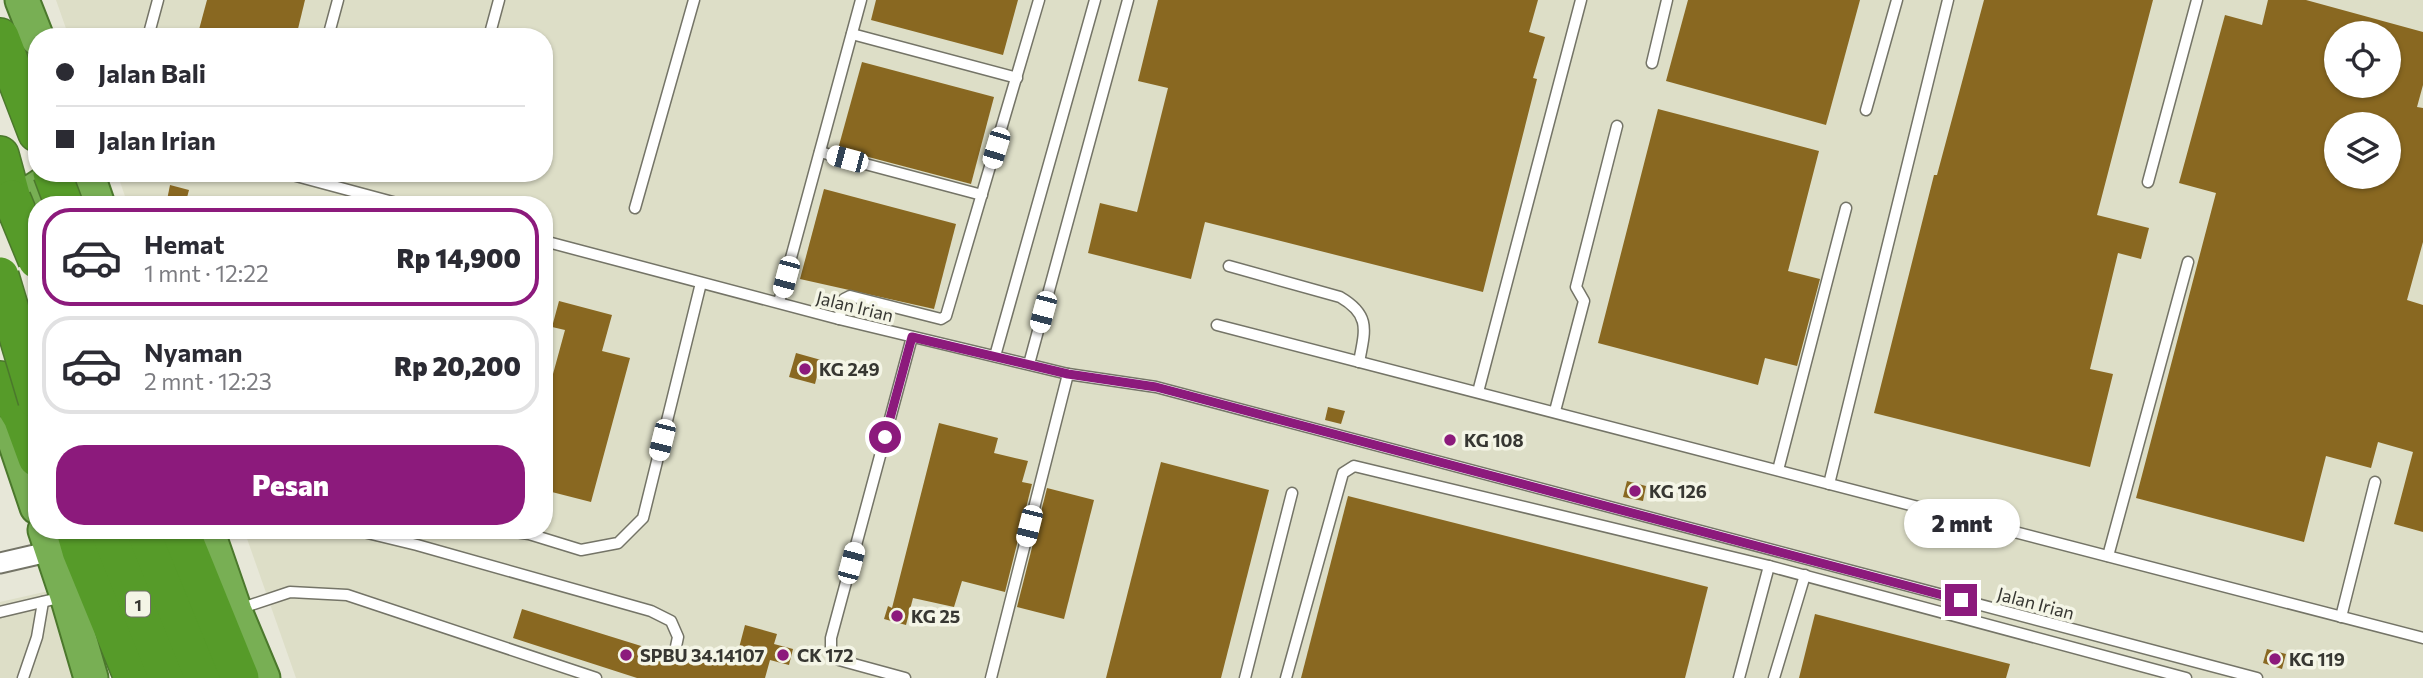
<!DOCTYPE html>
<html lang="id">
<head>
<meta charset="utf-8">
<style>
  :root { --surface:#fff; --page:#f7f7f7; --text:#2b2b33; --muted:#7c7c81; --line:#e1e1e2; --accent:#8c1a7c }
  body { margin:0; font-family:Commissioner,sans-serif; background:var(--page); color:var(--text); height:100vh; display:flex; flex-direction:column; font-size:26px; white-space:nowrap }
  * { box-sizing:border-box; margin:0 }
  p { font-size:23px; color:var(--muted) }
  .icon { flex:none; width:38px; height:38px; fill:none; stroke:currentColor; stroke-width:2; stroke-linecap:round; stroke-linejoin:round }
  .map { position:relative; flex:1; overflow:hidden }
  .sheet { position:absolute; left:28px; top:196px; width:525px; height:343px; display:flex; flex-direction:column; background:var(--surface); border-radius:28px; box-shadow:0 2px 5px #0004 }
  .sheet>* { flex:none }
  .hud { position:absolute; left:28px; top:28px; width:525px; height:154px; border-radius:28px; box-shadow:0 2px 5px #0004; display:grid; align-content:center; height:154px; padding:0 28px; background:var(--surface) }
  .fabs { position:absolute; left:2324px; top:21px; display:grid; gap:14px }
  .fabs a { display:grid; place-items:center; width:77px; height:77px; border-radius:50%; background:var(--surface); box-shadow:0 2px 5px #0004; font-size:35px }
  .end { position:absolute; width:32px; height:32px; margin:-16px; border:9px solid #8c1a7c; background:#fff; box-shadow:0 0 0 4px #fff }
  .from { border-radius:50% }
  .bubble { position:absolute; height:49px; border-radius:24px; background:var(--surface); box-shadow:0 2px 5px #0004; font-size:23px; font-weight:800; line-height:49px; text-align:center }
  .car { position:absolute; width:21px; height:42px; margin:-21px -10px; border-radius:9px; box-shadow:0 0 5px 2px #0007; background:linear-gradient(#fff 24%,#345 0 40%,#fff 0 76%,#345 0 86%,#fff 0) }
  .hud b { display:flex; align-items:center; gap:24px; height:66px; font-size:26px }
  .hud b+b { border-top:2px solid var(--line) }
  .hud i { width:18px; height:18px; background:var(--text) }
  ul { padding:12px 0 0; list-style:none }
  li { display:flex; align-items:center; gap:21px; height:98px; margin:0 14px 10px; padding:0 14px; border:4px solid var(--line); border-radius:28px }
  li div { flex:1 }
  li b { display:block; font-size:26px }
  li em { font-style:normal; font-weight:800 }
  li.on { border-color:var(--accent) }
  li>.icon { width:63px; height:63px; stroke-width:1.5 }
  .primary-button { display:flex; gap:14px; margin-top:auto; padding:14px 28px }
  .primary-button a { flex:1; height:80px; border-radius:28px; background:var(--accent); color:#fff; font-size:28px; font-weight:800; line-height:80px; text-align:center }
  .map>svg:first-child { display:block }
</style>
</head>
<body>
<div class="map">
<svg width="2423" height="678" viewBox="0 0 2423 678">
  <rect width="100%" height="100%" fill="#e7e7d8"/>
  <!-- built -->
  <g fill="#dddec7" fill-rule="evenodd">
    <path d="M56 0H2423V678H296L244 530H544V205H128L117 173H544V37H69ZM2336 33H2389V86H2336ZM2336 124H2389V177H2336Z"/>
    <polygon points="75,585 103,678 0,678 0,602"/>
  </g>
  <!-- building -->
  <g fill="#896821" fill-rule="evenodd">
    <polygon points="207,0 305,0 296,37 197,37"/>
    <polygon points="876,0 1018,0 1003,55 871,20"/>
    <polygon points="1158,0 1538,0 1529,32 1545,37 1533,78 1537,79 1483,292 1205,222 1191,279 1088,253 1100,203 1137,212 1168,88 1138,81"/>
    <polygon points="1688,0 1860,0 1826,125 1666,81"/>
    <polygon points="1984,0 2153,0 2097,215 2149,228 2141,259 2118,253 2090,369 2113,374 2090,467 1874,413 1934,175 1937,175"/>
    <path d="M2268 0H2306L2423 32V85L2417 107 2423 108V242L2407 300 2423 305V532L2394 524 2413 452 2378 442 2371 468 2326 456 2304 542 2136 498 2216 193 2179 183 2225 15 2262 25ZM2336 33H2389V86H2336ZM2336 124H2389V177H2336Z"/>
    <polygon points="862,62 994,97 971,184 838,149"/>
    <polygon points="1658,109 1819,151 1788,271 1820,279 1797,366 1765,358 1758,385 1598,343"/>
    <polygon points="170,185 189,190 185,205 166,205"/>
    <polygon points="824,189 956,224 934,309 800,279"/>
    <polygon points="559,301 612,315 602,351 630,358 591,502 544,490 544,407 565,330 552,327"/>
    <polygon points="796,353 821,360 815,384 789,377"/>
    <polygon points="1328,407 1345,411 1341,424 1325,420"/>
    <polygon points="939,423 998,438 994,453 1028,461 1022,482 1032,484 1005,592 962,581 954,607 913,598 906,625 884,619 888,606 892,608"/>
    <polygon points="1161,462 1269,490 1221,678 1106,678"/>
    <polygon points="1627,481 1646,486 1643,501 1623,497"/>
    <polygon points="1047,488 1094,500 1064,619 1017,607"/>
    <polygon points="1348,496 1708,587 1685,678 1301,678"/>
    <polygon points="522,609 667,654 669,661 673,663 681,659 695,663 698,653 735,663 745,625 777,634 774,644 793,649 789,665 770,660 765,678 637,678 513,638"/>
    <polygon points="1815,614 2010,664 2006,678 1799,678"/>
    <polygon points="2267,649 2286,654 2282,669 2263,663"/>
  </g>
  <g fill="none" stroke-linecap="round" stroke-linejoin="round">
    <!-- service casing -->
    <g stroke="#747467" stroke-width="13">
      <g id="service">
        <polyline points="852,34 1017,78"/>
        <polyline points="148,37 158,0"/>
        <polyline points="328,37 338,0"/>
        <polyline points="489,37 499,0"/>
        <polyline points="1652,63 1667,0"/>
        <polyline points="1866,110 1897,0"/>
        <polyline points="820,152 982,195"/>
        <polyline points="285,173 404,205"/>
        <polyline points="2148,182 2197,0"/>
        <polyline points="635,208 694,0"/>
        <polyline points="544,241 839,319 1068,374 1156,387 2257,678"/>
        <path d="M1229 266 1340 297C1371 315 1365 330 1359 362"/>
        <polyline points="779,302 861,0"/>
        <polyline points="839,319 844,299 850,296 941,319 946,316 1039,0"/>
        <polyline points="1217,325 2423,638"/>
        <polyline points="995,356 1095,0"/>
        <polyline points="1029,364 1128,0"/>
        <polyline points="1478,392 1581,0"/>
        <polyline points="1555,411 1584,301 1576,287 1617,126"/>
        <polyline points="1778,470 1846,208"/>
        <polyline points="1829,484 1948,0"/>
        <polyline points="355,530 417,545 651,611 671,621 678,637 674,656"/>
        <polyline points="502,530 529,534 581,550 618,543 643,518 701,283"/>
        <polyline points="2108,556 2188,262"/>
        <polyline points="239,609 290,592 347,595 596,678"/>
        <polyline points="0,612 63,597"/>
        <polyline points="2341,617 2375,482"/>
        <polyline points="23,678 37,637 43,602"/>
        <polyline points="905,678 839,660 831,648 831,638 912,337"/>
        <polyline points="991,678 1068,374"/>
        <polyline points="1245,678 1292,493"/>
        <polyline points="1286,678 1343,473 1354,466 1769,566 2186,678"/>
        <polyline points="1739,678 1769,566"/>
        <polyline points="1774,678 1805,575"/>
      </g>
    </g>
    <!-- minor casing -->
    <g stroke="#747467" stroke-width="23">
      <polyline id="minor" points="0,563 52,551"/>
    </g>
    <!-- trunk casing -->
    <g stroke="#4b782c" stroke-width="37">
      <g id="trunk">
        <polyline points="22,0 37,38"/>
        <polyline points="87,173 98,205"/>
        <path d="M0 202C24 200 40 187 59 173"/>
        <polyline points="11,430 37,507"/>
        <polyline points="45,530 67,596 91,678"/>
        <polyline points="207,530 235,611 263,678"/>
      </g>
    </g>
    <!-- motorway casing -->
    <g stroke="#4b782c" stroke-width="40">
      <g id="motorway">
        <polyline points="0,37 37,133"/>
        <polyline points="0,155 12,199"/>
        <polyline points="0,380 22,417 37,458"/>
        <polyline points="75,530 81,551 133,678"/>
        <polyline points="109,530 168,678"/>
        <polyline points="145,530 204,678"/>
        <polyline points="180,530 240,678"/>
      </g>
    </g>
    <!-- service -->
    <use href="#service" stroke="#fff" stroke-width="10"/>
    <!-- minor -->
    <use href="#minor" stroke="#fff" stroke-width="19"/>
    <!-- trunk -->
    <use href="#trunk" stroke="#78af54" stroke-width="33"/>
    <!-- motorway -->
    <use href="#motorway" stroke="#569b29" stroke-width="37"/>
    <!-- motorway-bridge casing -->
    <g stroke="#4b782c" stroke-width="40" stroke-linecap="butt">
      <g id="motorway-bridge">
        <polyline points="52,173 64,205"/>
        <polyline points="12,199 37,260"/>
        <polyline points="0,276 37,400"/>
      </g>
    </g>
    <!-- motorway-bridge -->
    <use href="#motorway-bridge" stroke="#569b29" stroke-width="37"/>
  </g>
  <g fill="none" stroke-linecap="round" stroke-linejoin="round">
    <!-- route -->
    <polyline stroke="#8c1a7c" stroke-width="9" points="885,437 912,337 1068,374 1156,387 1961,600"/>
  </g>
  <!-- markers -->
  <g fill="#8c1a7c" stroke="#f4f5e6" stroke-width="2.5">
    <circle cx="805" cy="369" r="7"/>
    <circle cx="1450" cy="440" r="7"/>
    <circle cx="1635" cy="491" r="7"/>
    <circle cx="897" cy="616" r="7"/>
    <circle cx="626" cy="655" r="7"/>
    <circle cx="783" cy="655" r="7"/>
    <circle cx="2275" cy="659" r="7"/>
  </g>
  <g text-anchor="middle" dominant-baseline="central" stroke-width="7" stroke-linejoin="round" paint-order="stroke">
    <!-- shield labels -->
    <rect fill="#f4f5e6" stroke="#707068" stroke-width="2" x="126" y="591.5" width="24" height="25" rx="5"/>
    <g font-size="16" font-weight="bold" fill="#373732">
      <text x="138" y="604">1</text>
    </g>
    <!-- street labels -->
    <g font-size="18" fill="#373732" stroke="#f4f5e6">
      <text transform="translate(855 306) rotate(14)">Jalan Irian</text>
      <text transform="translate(2036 603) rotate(15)">Jalan Irian</text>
    </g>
    <!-- poi labels -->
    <g font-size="18" font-weight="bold" fill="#373732" stroke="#f4f5e6" text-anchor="start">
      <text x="819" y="369">KG 249</text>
      <text x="1464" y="440">KG 108</text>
      <text x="1649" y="491">KG 126</text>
      <text x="911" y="616">KG 25</text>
      <text x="640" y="655">SPBU 34.14107</text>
      <text x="797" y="655">CK 172</text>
      <text x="2289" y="659">KG 119</text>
    </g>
  </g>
</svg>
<div class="fabs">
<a><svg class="icon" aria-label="locate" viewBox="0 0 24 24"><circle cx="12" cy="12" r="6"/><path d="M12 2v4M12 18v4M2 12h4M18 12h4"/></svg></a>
<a><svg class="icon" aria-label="layers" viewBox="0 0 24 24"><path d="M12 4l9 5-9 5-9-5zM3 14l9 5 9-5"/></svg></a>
</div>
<i class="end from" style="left:885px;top:437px"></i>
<i class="end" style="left:1961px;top:600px"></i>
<div class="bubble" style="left:1904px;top:499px;width:116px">2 mnt</div>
<i class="car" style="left:996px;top:148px;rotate:197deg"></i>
<i class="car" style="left:847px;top:159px;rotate:285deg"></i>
<i class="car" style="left:786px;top:277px;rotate:195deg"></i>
<i class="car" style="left:1043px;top:312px;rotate:195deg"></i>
<i class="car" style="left:662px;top:440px;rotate:194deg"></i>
<i class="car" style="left:1029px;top:526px;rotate:194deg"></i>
<i class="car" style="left:851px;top:563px;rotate:15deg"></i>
<div class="hud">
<b><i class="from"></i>Jalan Bali</b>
<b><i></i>Jalan Irian</b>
</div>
<section class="sheet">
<ul>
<li class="on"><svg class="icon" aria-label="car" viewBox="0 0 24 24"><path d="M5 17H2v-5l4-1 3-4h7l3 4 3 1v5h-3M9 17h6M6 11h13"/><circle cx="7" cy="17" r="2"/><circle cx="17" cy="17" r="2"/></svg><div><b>Hemat</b><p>1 mnt · 12:22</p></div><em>Rp 14,900</em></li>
<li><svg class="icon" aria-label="car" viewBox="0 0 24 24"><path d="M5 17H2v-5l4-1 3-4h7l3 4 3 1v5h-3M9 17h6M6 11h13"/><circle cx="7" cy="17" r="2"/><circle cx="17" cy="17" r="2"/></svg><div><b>Nyaman</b><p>2 mnt · 12:23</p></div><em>Rp 20,200</em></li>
</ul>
<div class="primary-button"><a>Pesan</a></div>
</section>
</div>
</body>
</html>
